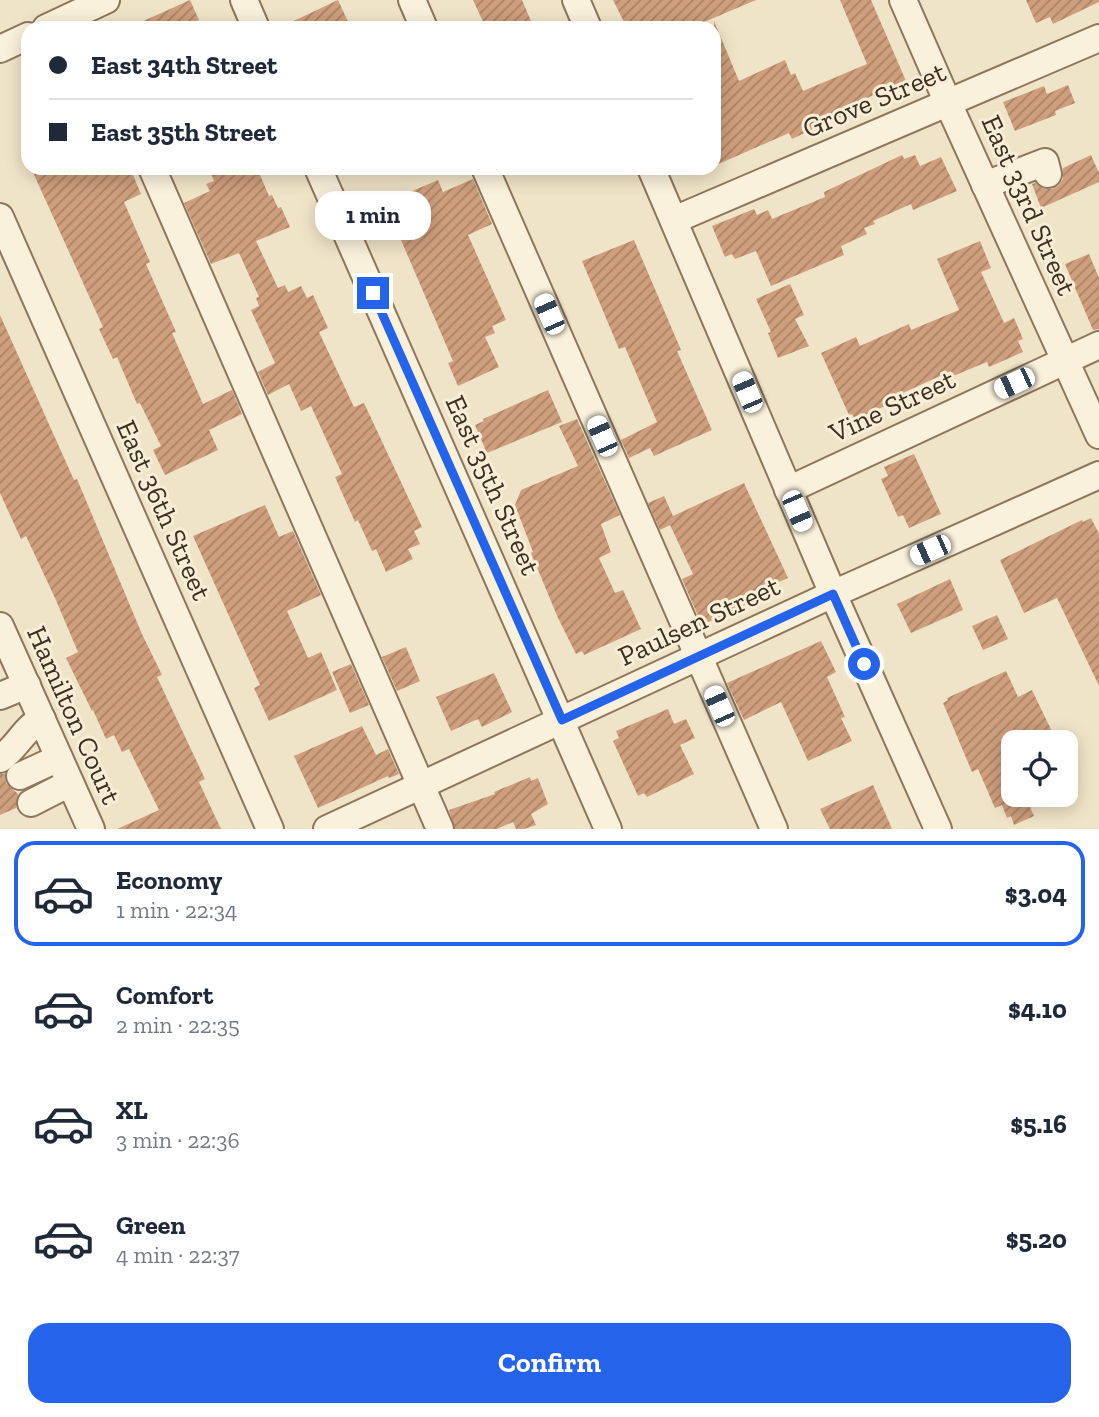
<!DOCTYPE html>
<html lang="en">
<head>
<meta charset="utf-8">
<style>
  :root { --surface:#fff; --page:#f2f2f3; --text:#1f2937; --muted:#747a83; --line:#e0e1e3; --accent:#2563eb }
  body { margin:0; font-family:"Zilla Slab",serif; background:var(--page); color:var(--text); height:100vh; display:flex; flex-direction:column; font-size:26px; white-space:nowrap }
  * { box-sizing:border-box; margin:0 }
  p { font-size:23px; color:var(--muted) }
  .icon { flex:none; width:38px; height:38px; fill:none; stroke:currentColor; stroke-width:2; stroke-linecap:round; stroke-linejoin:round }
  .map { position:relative; height:829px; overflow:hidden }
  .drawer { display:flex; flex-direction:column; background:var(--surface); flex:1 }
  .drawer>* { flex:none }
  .guide { position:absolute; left:21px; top:21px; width:700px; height:154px; border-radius:21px; box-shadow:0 4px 18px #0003; display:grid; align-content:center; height:154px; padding:0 28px; background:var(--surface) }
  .buttons { position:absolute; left:1001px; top:730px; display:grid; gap:14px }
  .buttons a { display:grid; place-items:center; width:77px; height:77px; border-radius:14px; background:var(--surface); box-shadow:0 4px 18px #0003; font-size:35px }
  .end { position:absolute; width:32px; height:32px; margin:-16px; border:9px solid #2563eb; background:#fff; box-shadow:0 0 0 4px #fff }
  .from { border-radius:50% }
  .bubble { position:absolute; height:49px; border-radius:21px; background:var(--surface); box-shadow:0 4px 18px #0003; font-size:23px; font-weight:700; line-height:49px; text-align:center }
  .car { position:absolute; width:21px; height:42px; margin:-21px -10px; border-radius:9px; box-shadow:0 0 5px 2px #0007; background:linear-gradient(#fff 24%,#345 0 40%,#fff 0 76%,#345 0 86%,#fff 0) }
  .guide b { display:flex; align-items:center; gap:24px; height:66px; font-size:26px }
  .guide b+b { border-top:2px solid var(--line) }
  .guide i { width:18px; height:18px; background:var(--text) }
  ul { padding:12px 0 0; list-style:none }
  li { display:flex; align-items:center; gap:21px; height:105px; margin:0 14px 10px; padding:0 14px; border:4px solid transparent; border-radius:21px }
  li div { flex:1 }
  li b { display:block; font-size:26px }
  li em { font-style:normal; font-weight:700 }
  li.current { border-color:var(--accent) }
  li>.icon { width:63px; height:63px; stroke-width:1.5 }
  .cta { display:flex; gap:14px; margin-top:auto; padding:14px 28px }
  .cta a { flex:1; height:80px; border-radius:21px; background:var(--accent); color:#fff; font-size:28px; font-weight:700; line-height:80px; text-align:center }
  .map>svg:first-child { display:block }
</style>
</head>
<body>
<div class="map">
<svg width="1099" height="829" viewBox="0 0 1099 829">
  <defs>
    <pattern id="building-hatch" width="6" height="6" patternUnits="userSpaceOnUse" patternTransform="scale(1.75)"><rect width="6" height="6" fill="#cf9f7d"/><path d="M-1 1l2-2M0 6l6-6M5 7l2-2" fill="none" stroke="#a98266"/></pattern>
  </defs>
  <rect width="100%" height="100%" fill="#f0e4c8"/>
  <!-- building -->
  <g fill="url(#building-hatch)">
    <polygon points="190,0 199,20 193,23 195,28 128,28"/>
    <polygon points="338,0 351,28 279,28"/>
    <polygon points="473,0 522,0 534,28 486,28"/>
    <polygon points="613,0 756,0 690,28 627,28"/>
    <polygon points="840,0 871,0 906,81 851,105 854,111 817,127 792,139 789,133 714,166 714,21 739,81 785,60 791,75 795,73 803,91 867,64"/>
    <polygon points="1026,0 1099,0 1099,2 1053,24 1050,17 1036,23"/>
    <polygon points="1068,85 1075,103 1055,111 1056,115 1015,131 1003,102 1044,86 1047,94"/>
    <polygon points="902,155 904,159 915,155 920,166 941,157 957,191 913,210 911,204 873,221 875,224 864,228 867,234 841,246 844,255 771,286 756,251 735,259 732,254 725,257 712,226 754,209 757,215 768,210 772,219 825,197 824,192"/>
    <polygon points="1091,155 1099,173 1099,182 1041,208 1032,184 1035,183 1044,189 1052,189 1059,185 1063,179 1063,168"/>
    <polygon points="31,168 130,168 141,194 124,202 150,262 146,264 176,332 172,333 203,404 232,390 242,414 209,430 218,450 165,475 153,450 161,446 140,403 137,404 117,357 113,359 99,329 103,327"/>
    <polygon points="209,168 257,168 269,196 272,195 278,208 281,207 290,227 256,241 278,288 285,285 288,292 301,286 307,298 313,295 328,328 319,332 354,407 364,403 422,527 414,531 420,544 408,549 413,559 386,572 376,549 372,551 358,520 355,522 335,477 342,474 311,406 301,411 289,384 268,395 258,372 275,363 251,310 259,306 256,298 259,297 239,253 211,264 184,203 210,191 206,184 214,181"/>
    <polygon points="473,179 492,224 468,235 506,320 492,326 495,333 485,337 499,367 458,386 448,363 453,361 395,226 386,229 375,206 402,192 403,195 438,180 443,192"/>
    <polygon points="634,240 681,350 677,351 712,430 654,456 650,448 629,458 621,440 657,422 625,347 619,349 582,261"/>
    <polygon points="980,241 991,268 981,272 1004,323 1014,318 1023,339 1018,341 1023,352 989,367 987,362 953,376 951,371 883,402 885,406 855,420 852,414 849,415 821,353 856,337 860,346 909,324 911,330 959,310 937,259"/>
    <polygon points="1089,254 1099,278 1099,329 1093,330 1065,264"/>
    <polygon points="790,284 804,315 795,319 809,346 778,358 768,333 771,332 756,299"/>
    <polygon points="0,315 74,480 77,479 142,634 162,675 157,677 205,779 199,782 221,829 117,829 159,810 129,749 122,752 114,735 106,739 93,710 92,711 66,658 78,652 55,598 26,536 21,539 0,493"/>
    <polygon points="548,390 562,422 487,453 475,425 484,421 483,419"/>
    <polygon points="577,419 620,515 601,524 611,552 599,558 615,593 623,590 641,629 584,655 582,651 576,654 558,618 531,553 533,552 515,505 521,490 578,466 559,426"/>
    <polygon points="914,454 941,514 909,528 903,515 898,517 881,479 888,476 884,467"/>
    <polygon points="744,483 788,578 765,588 768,594 702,625 682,579 693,574 670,525 660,530 648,503 664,496 673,516"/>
    <polygon points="265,505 279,537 293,531 321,595 287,611 308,658 321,652 337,690 269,721 254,688 260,685 193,536"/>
    <polygon points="1091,518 1099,534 1099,686 1057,598 1024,613 1000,560 1082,520 1083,522"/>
    <polygon points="950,579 963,610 911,633 897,604"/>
    <polygon points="997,615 1008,639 983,650 972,626"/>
    <polygon points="821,641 836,672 827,677 845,717 841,718 852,741 808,761 781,702 744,720 727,683"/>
    <polygon points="406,647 420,681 397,691 382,657"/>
    <polygon points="351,664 369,705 350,713 332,672"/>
    <polygon points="1006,671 1018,697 1032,690 1057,742 1013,742 1013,794 1055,794 1030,807 1034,816 1014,825 1011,816 1007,818 1002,805 995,808 978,769 972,772 943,703 948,700 947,698"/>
    <polygon points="494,673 512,712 482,727 478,719 451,731 436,697"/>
    <polygon points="668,709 674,724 686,719 695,738 680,745 694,774 647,797 644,793 638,796 613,741 619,738 616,731"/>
    <polygon points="362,726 376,755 388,749 399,774 389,778 388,776 318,808 294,756"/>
    <polygon points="0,774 5,774 6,783 18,794 16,808 0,815"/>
    <polygon points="530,777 531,781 538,778 548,804 531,814 536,825 524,829 516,829 513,822 497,829 455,829 449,810 495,794 494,792"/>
    <polygon points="873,785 892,829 830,829 820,809"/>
  </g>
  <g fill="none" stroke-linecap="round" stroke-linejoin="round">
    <!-- minor casing -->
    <g stroke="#8d765c" stroke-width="30">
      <g id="minor">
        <polyline points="244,0 256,28"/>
        <polyline points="412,0 424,28"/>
        <polyline points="576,0 588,28"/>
        <polyline points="903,0 948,103 1099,435"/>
        <polyline points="46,28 106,0"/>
        <polyline points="0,49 28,36"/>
        <polyline points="152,168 440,829"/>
        <polyline points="318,168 608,829"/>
        <polyline points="485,168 774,829"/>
        <polyline points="651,168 833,594 938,829"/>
        <polyline points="985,185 1045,162 1048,174"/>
        <polyline points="0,217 270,829"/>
        <polyline points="674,220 1099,38"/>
        <polyline points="788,490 1099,345"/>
        <polyline points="0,626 91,829"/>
        <polyline points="0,696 27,685"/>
        <path d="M0 759C17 748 24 728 42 719"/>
        <polyline points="20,776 59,758"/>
        <polyline points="31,803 70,783"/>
        <polyline points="327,829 833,594 1099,475"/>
      </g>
    </g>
    <!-- minor -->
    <use href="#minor" stroke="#faf1dc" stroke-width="26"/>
  </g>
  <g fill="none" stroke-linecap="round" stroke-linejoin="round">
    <!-- route -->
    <polyline stroke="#2563eb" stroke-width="9" points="373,293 562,720 833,594 864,664"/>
  </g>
  <g text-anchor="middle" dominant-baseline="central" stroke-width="6" stroke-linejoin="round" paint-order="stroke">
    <!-- street labels -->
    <g font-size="28" fill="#3d2e20" stroke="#f7eed8">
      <text transform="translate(874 100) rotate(-23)">Grove Street</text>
      <text transform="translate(1029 205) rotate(66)">East 33rd Street</text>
      <text transform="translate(892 406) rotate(-25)">Vine Street</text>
      <text transform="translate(493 485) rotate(66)">East 35th Street</text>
      <text transform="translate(164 510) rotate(66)">East 36th Street</text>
      <text transform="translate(699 621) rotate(-25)">Paulsen Street</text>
      <text transform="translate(74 715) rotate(66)">Hamilton Court</text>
    </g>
  </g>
</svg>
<div class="buttons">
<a><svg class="icon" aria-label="locate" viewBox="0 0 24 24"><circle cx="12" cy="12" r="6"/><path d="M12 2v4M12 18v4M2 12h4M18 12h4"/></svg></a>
</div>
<i class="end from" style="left:864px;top:664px"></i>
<i class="end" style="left:373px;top:293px"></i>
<div class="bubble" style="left:315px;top:191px;width:116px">1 min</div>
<i class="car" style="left:549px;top:314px;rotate:336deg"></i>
<i class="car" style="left:1014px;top:383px;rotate:245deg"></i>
<i class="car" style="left:747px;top:392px;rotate:337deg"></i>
<i class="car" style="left:602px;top:436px;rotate:336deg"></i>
<i class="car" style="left:797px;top:511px;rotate:157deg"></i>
<i class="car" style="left:930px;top:550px;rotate:246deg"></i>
<i class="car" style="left:719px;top:706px;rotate:336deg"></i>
<div class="guide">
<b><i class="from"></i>East 34th Street</b>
<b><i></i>East 35th Street</b>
</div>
</div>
<section class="drawer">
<ul>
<li class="current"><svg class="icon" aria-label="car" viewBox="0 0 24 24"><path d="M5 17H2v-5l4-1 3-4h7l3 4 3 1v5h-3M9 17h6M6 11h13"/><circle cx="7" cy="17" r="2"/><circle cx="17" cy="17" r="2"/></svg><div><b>Economy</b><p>1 min · 22:34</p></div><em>$3.04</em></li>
<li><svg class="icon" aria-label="car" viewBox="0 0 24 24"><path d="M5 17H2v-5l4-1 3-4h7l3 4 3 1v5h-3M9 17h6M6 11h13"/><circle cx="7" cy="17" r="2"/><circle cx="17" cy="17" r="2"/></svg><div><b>Comfort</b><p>2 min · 22:35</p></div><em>$4.10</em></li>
<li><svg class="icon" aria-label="car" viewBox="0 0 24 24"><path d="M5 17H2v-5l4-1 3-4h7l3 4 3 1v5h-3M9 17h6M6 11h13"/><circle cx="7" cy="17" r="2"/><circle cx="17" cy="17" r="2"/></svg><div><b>XL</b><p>3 min · 22:36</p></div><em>$5.16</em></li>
<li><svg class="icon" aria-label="car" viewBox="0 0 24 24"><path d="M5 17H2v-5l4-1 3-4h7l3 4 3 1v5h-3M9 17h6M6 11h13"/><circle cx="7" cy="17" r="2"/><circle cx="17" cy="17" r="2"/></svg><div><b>Green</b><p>4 min · 22:37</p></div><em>$5.20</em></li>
</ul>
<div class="cta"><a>Confirm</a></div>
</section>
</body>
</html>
